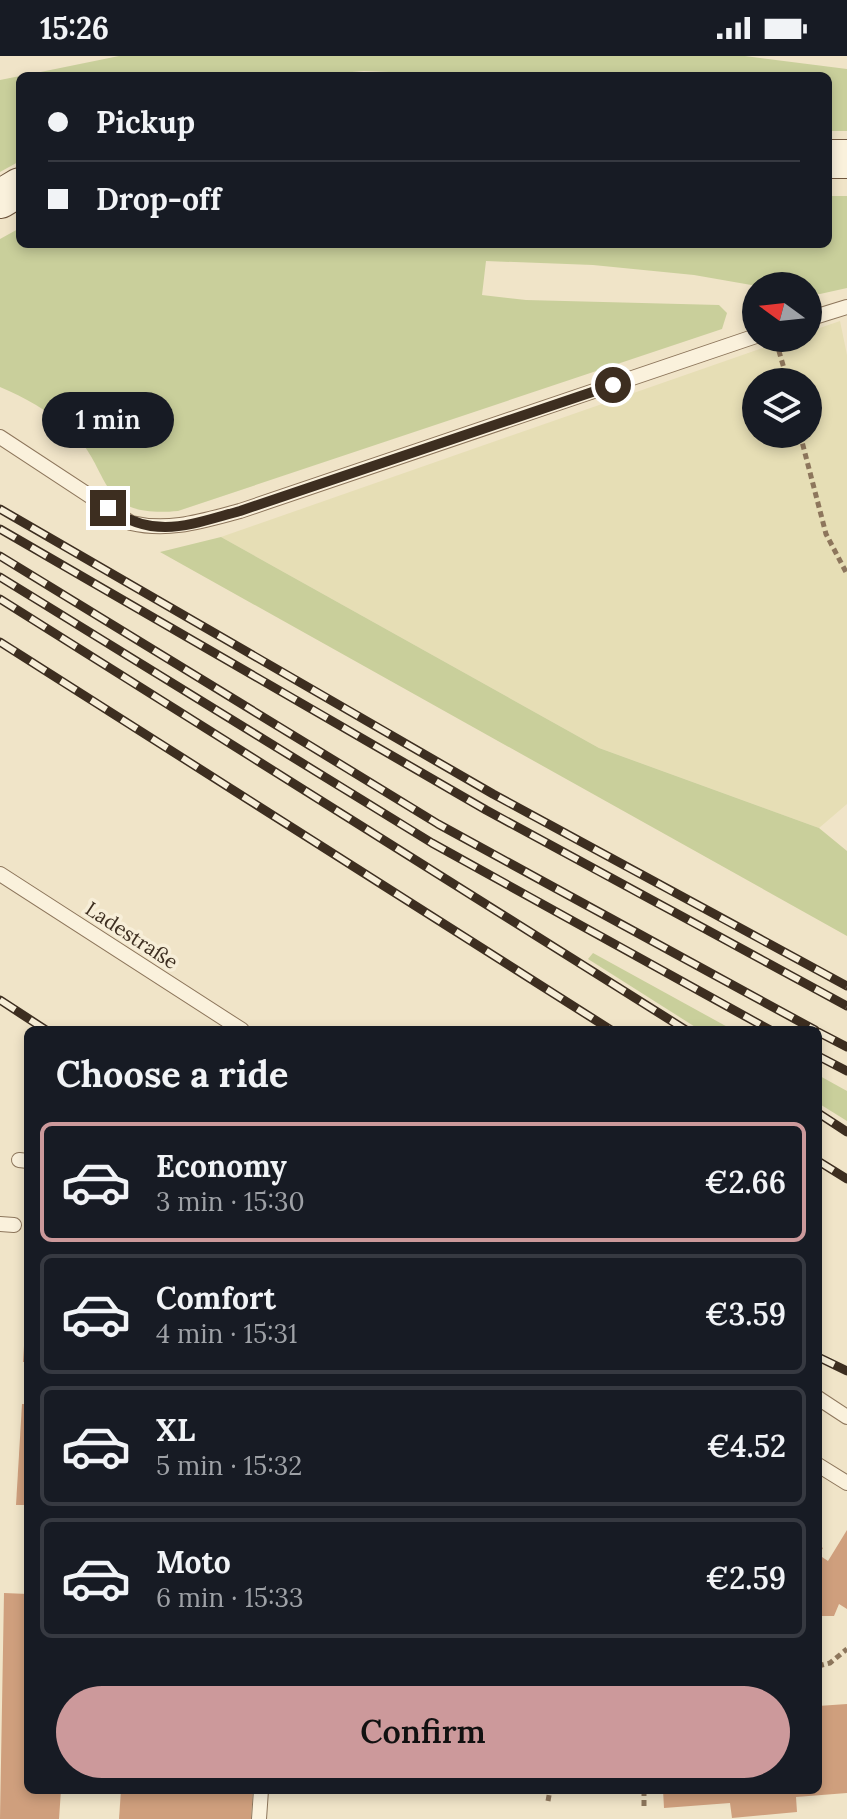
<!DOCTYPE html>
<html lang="en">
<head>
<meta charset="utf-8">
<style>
  :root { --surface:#171b24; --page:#20242c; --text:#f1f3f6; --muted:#9ea1a6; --line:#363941; --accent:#cc999b }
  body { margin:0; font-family:Lora,serif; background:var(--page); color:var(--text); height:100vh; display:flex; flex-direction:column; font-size:30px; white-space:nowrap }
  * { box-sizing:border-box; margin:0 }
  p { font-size:26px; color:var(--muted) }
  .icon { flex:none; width:44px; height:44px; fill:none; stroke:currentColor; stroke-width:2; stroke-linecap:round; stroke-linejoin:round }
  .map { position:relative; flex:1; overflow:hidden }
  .panel { position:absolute; left:24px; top:970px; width:798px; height:768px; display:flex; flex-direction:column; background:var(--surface); border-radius:12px; box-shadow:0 4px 12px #0003 }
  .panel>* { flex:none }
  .hud { position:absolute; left:16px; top:16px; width:816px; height:176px; border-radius:12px; box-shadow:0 4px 12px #0003; display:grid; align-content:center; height:176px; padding:0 32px; background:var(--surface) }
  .needle { width:52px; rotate:285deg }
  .buttons { position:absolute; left:742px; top:216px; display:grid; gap:16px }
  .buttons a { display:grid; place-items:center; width:80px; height:80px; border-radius:50%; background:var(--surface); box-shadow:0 4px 12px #0003; font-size:40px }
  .end { position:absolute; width:36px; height:36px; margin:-18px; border:10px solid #3d2e20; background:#fff; box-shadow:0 0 0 4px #fff }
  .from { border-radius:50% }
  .bubble { position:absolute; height:56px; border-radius:28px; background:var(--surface); box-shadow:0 4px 12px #0003; font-size:26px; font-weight:600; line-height:56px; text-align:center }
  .hud b { display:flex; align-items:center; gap:28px; height:76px; font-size:30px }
  .hud b+b { border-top:2px solid var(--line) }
  .hud i { width:20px; height:20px; background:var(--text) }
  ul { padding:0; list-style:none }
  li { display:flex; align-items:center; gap:24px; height:120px; margin:0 16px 12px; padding:0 16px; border:4px solid var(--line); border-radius:12px }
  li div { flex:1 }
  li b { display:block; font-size:30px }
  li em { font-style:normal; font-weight:600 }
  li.on { border-color:var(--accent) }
  li>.icon { width:72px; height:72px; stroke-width:1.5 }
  h2 { padding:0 32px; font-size:36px; line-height:96px }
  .cta { display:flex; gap:16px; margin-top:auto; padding:16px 32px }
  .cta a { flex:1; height:92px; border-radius:48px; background:var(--accent); color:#111; font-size:32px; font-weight:600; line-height:92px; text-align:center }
  .status { display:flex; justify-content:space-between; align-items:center; height:56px; padding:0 40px; background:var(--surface); direction:ltr }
  .status svg { height:22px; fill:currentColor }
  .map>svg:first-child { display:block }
</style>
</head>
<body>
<div class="status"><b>15:26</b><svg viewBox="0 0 49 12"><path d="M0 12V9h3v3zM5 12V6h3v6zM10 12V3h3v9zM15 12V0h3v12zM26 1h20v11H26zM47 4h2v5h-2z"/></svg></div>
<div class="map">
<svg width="847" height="1763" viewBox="0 0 847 1763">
  <rect width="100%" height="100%" fill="#f0e4c8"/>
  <!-- farmland -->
  <path fill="#e6deb5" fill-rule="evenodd" d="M840 265 847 299V748L819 772 599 692 221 481 791 282H808V276ZM756 326H808V378H756Z"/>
  <!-- green -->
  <g fill="#c9cf9b">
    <polygon points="119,0 745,0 847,13 847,75 828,75 828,20 489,20 364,15 305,20 21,20"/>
    <polygon points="20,20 20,105 0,116 0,24"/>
    <path d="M828 140H847V232L820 238 808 237V230H757L694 219 593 209 486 205 482 239 526 244 719 249 727 257 722 273 178 455C93 463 114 413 69 373 49 355 24 341 0 331V183L20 172V188H828Z"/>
    <polygon points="221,481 599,692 819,772 847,795 847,880 160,496"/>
    <polygon points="593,897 733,974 700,974 588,903"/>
    <polygon points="818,1019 847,1035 847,1065 818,1047"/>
  </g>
  <!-- building -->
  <g fill="#cf9f7d">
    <polygon points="26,1259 28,1259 28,1306 23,1306"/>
    <polygon points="22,1348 28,1348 28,1449 16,1449"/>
    <polygon points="847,1474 847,1553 839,1548 834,1560 818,1560 818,1489 823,1492 819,1499 828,1505"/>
    <polygon points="4,1537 28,1538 28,1734 61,1734 59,1763 0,1763"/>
    <polygon points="847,1648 847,1737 796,1741 797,1756 732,1762 730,1747 664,1752 663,1734 818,1734 818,1650"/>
    <polygon points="121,1734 253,1734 251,1763 119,1763"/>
  </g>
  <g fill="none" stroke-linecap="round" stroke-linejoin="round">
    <!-- lane casing -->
    <g stroke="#8d765c" stroke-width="16">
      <g id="lane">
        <polyline points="808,263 847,251"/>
        <path d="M0 381 131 467C169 476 202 465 240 455L756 280"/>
        <polyline points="0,818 242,974"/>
        <polyline points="19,1104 28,1105"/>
        <polyline points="0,1168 14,1169"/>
        <polyline points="818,1342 847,1361"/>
        <polyline points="818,1409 847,1427"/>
        <polyline points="259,1763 261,1734"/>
      </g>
    </g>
    <!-- secondary casing -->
    <g stroke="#6f573f" stroke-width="40">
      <g id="secondary">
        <polyline points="828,103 847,103"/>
        <polyline points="0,143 20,131"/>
      </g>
    </g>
    <!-- path -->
    <g stroke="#8d765c" stroke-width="5" stroke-dasharray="6 4" stroke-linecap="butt">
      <polyline points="776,285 788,326"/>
      <polyline points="800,378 826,478 847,518"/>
      <polyline points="818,1610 830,1607 847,1593"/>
      <polyline points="644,1734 644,1751"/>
      <polyline points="548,1745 550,1734"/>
    </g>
    <!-- lane -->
    <use href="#lane" stroke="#faf1dc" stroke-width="14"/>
    <!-- secondary -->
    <use href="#secondary" stroke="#faf1dc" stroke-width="38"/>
    <!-- rail casing -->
    <g stroke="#3d2e20" stroke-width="9">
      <g id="rail">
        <polyline points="0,453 493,738 847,930"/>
        <polyline points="0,473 486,754 847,950"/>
        <polyline points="0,500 438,768 815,974"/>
        <polyline points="0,521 432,787 770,974"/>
        <polyline points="0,543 686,974"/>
        <polyline points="0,586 611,974"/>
        <polyline points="0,944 46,974"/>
        <polyline points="818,976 847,991"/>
        <polyline points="818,1000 847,1015"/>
        <polyline points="818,1057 847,1076"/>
        <polyline points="818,1105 847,1123"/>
        <polyline points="818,1301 847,1315"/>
      </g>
    </g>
    <!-- rail -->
    <use href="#rail" stroke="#f7eed8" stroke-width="6" stroke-dasharray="18" stroke-linecap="butt"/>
  </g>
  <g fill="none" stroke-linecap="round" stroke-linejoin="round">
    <!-- route -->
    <path stroke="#3d2e20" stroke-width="10" d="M108 452C156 484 188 469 240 455L613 329"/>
  </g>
  <g text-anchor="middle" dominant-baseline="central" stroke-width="7" stroke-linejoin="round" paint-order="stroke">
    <!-- street labels -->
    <g font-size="20" fill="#3d2e20" stroke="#f7eed8">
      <text transform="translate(132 879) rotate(33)">Ladestraße</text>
    </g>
  </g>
</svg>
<div class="buttons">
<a><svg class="needle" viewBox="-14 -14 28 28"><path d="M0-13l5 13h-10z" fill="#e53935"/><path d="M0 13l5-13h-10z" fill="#9ea1a6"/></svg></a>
<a><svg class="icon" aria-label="layers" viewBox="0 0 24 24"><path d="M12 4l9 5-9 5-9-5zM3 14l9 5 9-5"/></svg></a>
</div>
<i class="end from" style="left:613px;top:329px"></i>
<i class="end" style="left:108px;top:452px"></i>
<div class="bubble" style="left:42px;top:336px;width:132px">1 min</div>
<div class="hud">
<b><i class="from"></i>Pickup</b>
<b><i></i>Drop-off</b>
</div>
<section class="panel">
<h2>Choose a ride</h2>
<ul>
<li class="on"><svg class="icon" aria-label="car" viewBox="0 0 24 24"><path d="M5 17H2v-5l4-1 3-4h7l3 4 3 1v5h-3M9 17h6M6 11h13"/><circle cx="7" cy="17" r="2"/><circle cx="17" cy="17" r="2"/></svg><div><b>Economy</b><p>3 min · 15:30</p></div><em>€2.66</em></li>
<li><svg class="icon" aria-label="car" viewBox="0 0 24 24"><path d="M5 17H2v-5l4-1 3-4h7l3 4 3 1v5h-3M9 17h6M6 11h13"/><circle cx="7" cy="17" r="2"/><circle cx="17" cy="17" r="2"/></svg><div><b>Comfort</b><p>4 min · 15:31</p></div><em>€3.59</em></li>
<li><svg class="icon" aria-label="car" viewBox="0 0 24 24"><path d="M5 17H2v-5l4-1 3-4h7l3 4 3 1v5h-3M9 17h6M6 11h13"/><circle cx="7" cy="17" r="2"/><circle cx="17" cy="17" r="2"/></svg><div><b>XL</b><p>5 min · 15:32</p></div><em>€4.52</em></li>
<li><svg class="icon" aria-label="car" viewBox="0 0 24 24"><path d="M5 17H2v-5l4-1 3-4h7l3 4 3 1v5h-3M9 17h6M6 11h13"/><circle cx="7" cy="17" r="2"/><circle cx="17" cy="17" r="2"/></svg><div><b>Moto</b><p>6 min · 15:33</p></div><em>€2.59</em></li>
</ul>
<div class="cta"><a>Confirm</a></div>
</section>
</div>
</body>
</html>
